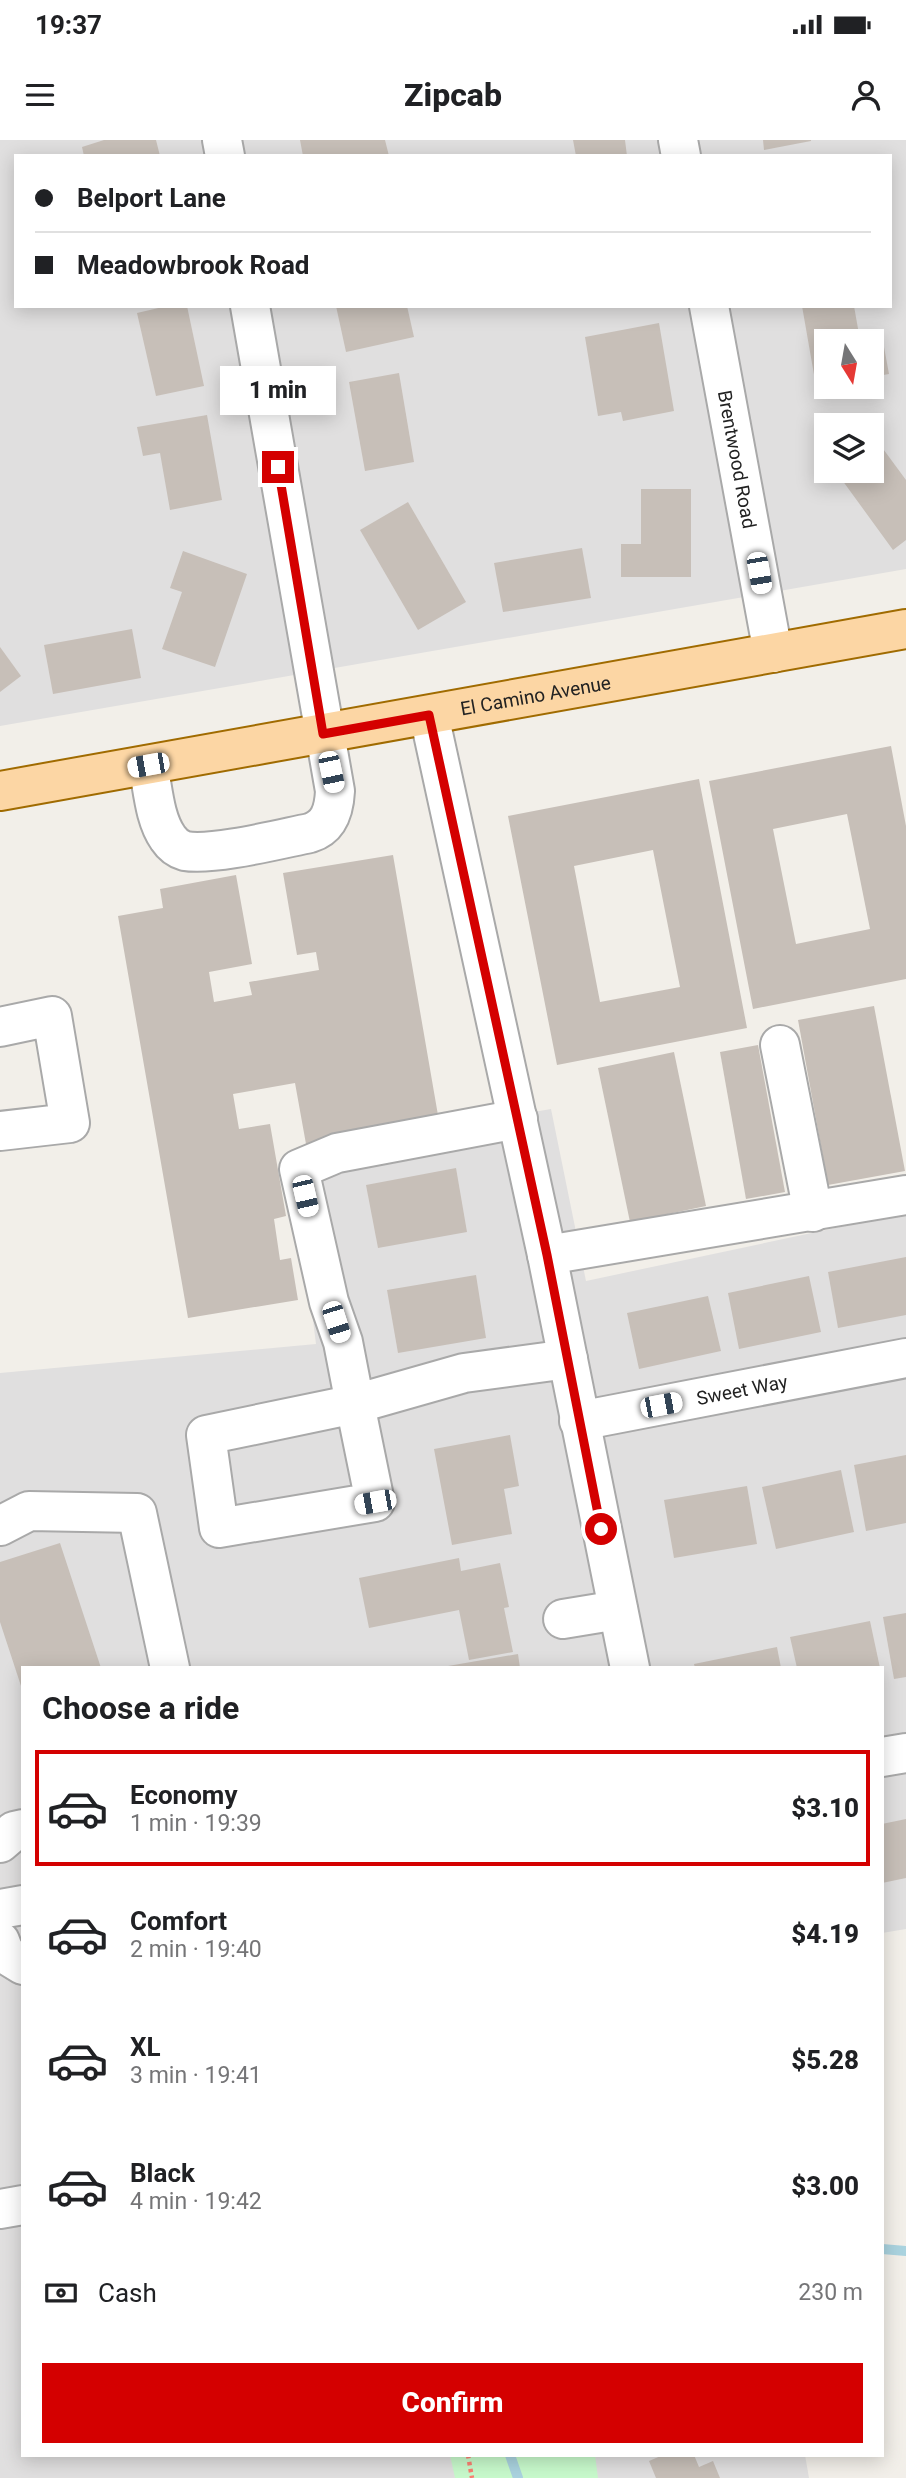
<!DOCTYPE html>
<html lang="en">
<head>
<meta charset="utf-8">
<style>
  :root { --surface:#fff; --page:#f6f6f6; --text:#202124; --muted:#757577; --line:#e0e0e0; --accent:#d40000 }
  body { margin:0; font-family:Roboto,sans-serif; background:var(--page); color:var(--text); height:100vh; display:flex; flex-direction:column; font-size:26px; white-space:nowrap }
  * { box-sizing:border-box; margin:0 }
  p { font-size:23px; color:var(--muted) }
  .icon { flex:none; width:38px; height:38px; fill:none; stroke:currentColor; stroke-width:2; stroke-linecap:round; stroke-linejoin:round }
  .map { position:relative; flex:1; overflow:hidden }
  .sheet { position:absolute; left:21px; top:1526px; width:863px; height:791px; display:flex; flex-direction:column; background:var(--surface); border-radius:0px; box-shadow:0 4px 18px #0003 }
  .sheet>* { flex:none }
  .banner { position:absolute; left:14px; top:14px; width:878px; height:154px; border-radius:0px; box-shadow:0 4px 18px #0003; display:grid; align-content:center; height:154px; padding:0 21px; background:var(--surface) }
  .needle { width:46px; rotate:169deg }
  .controls { position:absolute; left:814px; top:189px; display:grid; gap:14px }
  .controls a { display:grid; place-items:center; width:70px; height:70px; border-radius:0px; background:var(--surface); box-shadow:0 4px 18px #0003; font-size:35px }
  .end { position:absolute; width:32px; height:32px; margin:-16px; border:9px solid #d40000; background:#fff; box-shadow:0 0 0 4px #fff }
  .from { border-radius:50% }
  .bubble { position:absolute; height:49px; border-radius:0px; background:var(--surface); box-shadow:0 4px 18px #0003; font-size:23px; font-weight:800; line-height:49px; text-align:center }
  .car { position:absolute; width:21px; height:42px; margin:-21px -10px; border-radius:9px; box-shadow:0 0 5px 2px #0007; background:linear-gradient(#fff 24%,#345 0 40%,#fff 0 76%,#345 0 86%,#fff 0) }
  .banner b { display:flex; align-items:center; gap:24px; height:66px; font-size:26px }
  .banner b+b { border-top:2px solid var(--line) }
  .banner i { width:18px; height:18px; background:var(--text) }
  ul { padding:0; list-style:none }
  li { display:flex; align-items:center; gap:21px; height:116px; margin:0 14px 10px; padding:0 7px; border:4px solid transparent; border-radius:0px }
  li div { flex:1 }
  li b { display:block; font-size:26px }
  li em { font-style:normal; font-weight:800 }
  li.selected { border-color:var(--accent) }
  li>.icon { width:63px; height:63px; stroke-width:1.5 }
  h2 { padding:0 21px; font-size:32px; line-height:84px }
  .pay { display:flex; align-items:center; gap:18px; height:77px; padding:0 21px; font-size:26px }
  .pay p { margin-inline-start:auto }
  .primary-button { display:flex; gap:14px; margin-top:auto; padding:14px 21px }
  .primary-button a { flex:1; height:80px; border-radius:0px; background:var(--accent); color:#fff; font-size:28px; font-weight:800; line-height:80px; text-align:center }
  .status { display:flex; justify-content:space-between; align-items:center; height:49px; padding:0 35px; background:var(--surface); direction:ltr }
  .status svg { height:19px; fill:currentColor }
  header { display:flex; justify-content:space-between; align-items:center; height:91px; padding:0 21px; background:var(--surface); font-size:32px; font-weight:800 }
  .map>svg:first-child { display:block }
</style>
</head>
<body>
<div class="status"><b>19:37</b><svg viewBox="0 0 49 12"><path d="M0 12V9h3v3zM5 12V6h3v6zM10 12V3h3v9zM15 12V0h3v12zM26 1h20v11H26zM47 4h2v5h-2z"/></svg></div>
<header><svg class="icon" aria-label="menu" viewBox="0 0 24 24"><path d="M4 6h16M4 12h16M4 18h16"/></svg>Zipcab<svg class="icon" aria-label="person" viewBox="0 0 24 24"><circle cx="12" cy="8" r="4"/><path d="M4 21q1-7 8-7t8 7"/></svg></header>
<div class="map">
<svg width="906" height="2338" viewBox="0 0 906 2338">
  <rect width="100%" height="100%" fill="#f2efe9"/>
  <!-- residential -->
  <g fill="#e0dfdf" fill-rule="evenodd">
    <path d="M0 0H906V429L0 586ZM16 16H891V166H16ZM826 201H872V247H826ZM826 285H872V331H826Z"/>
    <polygon points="551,969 586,1141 906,1073 906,1789 882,1793 882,1528 23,1528 23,2315 805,2315 809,2338 0,2338 0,1233 316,1204 292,1014"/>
  </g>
  <!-- park -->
  <polygon fill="#c8facc" points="450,2315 595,2315 598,2338 455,2338"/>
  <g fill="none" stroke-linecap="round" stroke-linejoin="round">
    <!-- stream -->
    <g stroke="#aad3df" stroke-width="10">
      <polyline points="882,2109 906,2111"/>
      <polyline points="510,2315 518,2338"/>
    </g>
  </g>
  <!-- building -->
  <g fill="#c7bfb8" fill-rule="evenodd">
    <polygon points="104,0 156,0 160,16 84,16 82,7"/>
    <polygon points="300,0 385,0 389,16 303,16"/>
    <polygon points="573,0 625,0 627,16 576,16"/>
    <polygon points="763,0 811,0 811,1 764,10"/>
    <polygon points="167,166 187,166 204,246 156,256 137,173"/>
    <polygon points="336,166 407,166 414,197 346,212"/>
    <polygon points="802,166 854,166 860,200 882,196 889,234 872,237 872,201 826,201 826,244 816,246"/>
    <polygon points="659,183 674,271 623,281 621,272 598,276 585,197"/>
    <polygon points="399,233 414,322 365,331 349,242"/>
    <polygon points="207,275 222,360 170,370 160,313 143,316 137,287"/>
    <polygon points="878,302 906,340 906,400 893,410 837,333 839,331 872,331 872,307"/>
    <polygon points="641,349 691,349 691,437 621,437 621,404 641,404"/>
    <polygon points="408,362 466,462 418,490 360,390"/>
    <polygon points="582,408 591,458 503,472 494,423"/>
    <polygon points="183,411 247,434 215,527 162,509 182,452 170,448"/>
    <polygon points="132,489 141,538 53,554 44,505"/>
    <polygon points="0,507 21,536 0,552"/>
    <path d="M891 606 906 686V839L753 869 709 641ZM847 674 870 789 796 804 773 689Z"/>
    <path d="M699 639 747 888 557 925 508 676ZM653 710 680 847 600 862 574 726Z"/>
    <polygon points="393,715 439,981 306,1004 295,943 233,954 239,989 270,984 286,1076 274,1079 280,1120 291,1118 298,1160 188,1178 118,776 163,768 160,749 236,735 252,824 209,832 214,862 252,855 249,842 319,830 316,812 297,815 283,733"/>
    <polygon points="874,866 905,1031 828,1045 798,880"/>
    <polygon points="758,905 785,1052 746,1059 720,912"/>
    <polygon points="674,912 706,1066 630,1082 598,928"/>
    <polygon points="456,1028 467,1092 378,1108 366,1045"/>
    <polygon points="906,1117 906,1175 838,1188 828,1132"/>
    <polygon points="476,1135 486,1198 398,1213 387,1150"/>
    <polygon points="809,1136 821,1192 739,1209 728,1153"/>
    <polygon points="708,1156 721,1211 639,1229 627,1173"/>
    <polygon points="510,1295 519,1346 504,1349 512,1394 452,1405 434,1309"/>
    <polygon points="906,1315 906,1383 866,1391 854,1325"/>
    <polygon points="841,1330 854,1392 776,1409 762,1347"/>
    <polygon points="747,1346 757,1404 674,1418 664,1360"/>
    <polygon points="60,1403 101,1528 23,1528 22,1549 0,1482 0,1422"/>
    <polygon points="459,1418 461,1431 500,1423 509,1467 504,1468 513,1512 469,1520 459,1470 369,1488 359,1438"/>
    <polygon points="906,1473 906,1537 894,1539 883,1477"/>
    <polygon points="870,1481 880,1528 797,1528 790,1497"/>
    <polygon points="777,1507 781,1528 695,1528 694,1524"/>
    <polygon points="518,1514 520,1528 448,1528 448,1526"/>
    <polygon points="906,1679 906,1738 882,1743 882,1684"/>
    <polygon points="663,2315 694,2315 699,2327 713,2321 720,2338 656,2338 649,2321"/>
  </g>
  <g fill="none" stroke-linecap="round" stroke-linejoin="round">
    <!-- minor casing -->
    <g stroke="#a9a9a9" stroke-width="42">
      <g id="minor">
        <polyline points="222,0 225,16"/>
        <polyline points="678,0 681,16"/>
        <path id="s1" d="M709 166 773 513"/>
        <polyline points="429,575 547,1115 630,1528"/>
        <path d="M148 625C153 648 154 678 168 698 172 704 178 709 185 711 213 716 280 699 310 693 329 687 334 671 335 651L250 166"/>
        <polyline points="0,887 52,876 70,983 0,991"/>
        <polyline points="780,905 813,1072"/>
        <polyline points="518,979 337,1013 299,1029 329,1162 343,1202 355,1264 464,1233 568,1219"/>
        <polyline points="547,1115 906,1055"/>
        <polygon points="355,1264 375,1362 219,1388 206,1295"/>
        <path id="s2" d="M579 1281 906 1218"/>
        <polyline points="0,1386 29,1371 137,1373 170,1528"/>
        <polyline points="563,1479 618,1470"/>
        <polyline points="882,1617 906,1613"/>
        <polyline points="0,1703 14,1691 23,1689"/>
        <polyline points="0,1769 23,1765"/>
        <polyline points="0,1801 5,1814 23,1825"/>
        <polyline points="0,2069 23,2065"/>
      </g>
    </g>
    <!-- major casing -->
    <g stroke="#a06b00" stroke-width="42">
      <g id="major">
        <path id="s3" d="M0 651 906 489"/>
      </g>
    </g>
    <!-- path -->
    <polyline stroke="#fa8072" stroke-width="4.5" stroke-dasharray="3.5 3.5" stroke-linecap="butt" points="468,2315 472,2338"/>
    <!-- minor -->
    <use href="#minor" stroke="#fff" stroke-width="38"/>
    <!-- major -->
    <use href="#major" stroke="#fcd6a4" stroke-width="38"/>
  </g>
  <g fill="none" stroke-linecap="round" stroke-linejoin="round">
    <!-- route -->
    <polyline stroke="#d40000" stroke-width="9" points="278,327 323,594 429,575 547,1115 601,1389"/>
  </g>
  <g text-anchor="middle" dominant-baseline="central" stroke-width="6" stroke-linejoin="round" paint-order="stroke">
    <!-- street labels -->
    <g font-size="19" fill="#222" stroke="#fff">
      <text stroke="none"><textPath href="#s1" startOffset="156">Brentwood Road</textPath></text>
      <text stroke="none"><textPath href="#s3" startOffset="544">El Camino Avenue</textPath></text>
      <text stroke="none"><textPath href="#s2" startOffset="166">Sweet Way</textPath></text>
    </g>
  </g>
</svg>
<div class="controls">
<a><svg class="needle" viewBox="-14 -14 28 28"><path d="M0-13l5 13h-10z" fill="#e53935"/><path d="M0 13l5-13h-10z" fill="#757577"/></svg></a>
<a><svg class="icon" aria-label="layers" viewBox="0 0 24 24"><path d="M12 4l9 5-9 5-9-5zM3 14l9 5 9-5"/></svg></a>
</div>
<i class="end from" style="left:601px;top:1389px"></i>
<i class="end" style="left:278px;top:327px"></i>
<div class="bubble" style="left:220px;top:226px;width:116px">1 min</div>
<i class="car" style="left:759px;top:433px;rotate:170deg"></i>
<i class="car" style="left:148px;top:625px;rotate:260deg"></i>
<i class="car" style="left:331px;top:632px;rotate:168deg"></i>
<i class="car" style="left:305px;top:1056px;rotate:167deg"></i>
<i class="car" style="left:336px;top:1182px;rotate:162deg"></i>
<i class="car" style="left:661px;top:1265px;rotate:79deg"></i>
<i class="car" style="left:375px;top:1362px;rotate:260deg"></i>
<div class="banner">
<b><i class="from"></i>Belport Lane</b>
<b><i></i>Meadowbrook Road</b>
</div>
<section class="sheet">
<h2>Choose a ride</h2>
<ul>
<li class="selected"><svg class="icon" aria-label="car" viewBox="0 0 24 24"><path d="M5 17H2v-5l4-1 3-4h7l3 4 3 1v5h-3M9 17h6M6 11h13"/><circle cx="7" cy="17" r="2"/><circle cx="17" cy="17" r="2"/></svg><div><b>Economy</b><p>1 min · 19:39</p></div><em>$3.10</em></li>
<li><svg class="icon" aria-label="car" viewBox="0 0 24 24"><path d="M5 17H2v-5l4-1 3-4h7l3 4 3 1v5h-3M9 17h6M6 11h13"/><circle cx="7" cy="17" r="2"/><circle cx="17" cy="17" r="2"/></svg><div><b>Comfort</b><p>2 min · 19:40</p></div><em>$4.19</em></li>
<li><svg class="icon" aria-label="car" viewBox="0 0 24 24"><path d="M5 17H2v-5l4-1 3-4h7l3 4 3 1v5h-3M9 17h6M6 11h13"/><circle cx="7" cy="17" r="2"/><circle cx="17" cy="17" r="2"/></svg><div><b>XL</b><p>3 min · 19:41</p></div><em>$5.28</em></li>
<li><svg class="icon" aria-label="car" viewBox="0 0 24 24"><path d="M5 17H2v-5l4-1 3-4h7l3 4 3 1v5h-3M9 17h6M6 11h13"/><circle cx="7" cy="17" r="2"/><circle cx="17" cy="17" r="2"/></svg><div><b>Black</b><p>4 min · 19:42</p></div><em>$3.00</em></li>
</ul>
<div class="pay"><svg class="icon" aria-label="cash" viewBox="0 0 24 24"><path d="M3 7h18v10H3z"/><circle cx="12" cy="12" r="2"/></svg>Cash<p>230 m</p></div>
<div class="primary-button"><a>Confirm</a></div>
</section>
</div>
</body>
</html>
